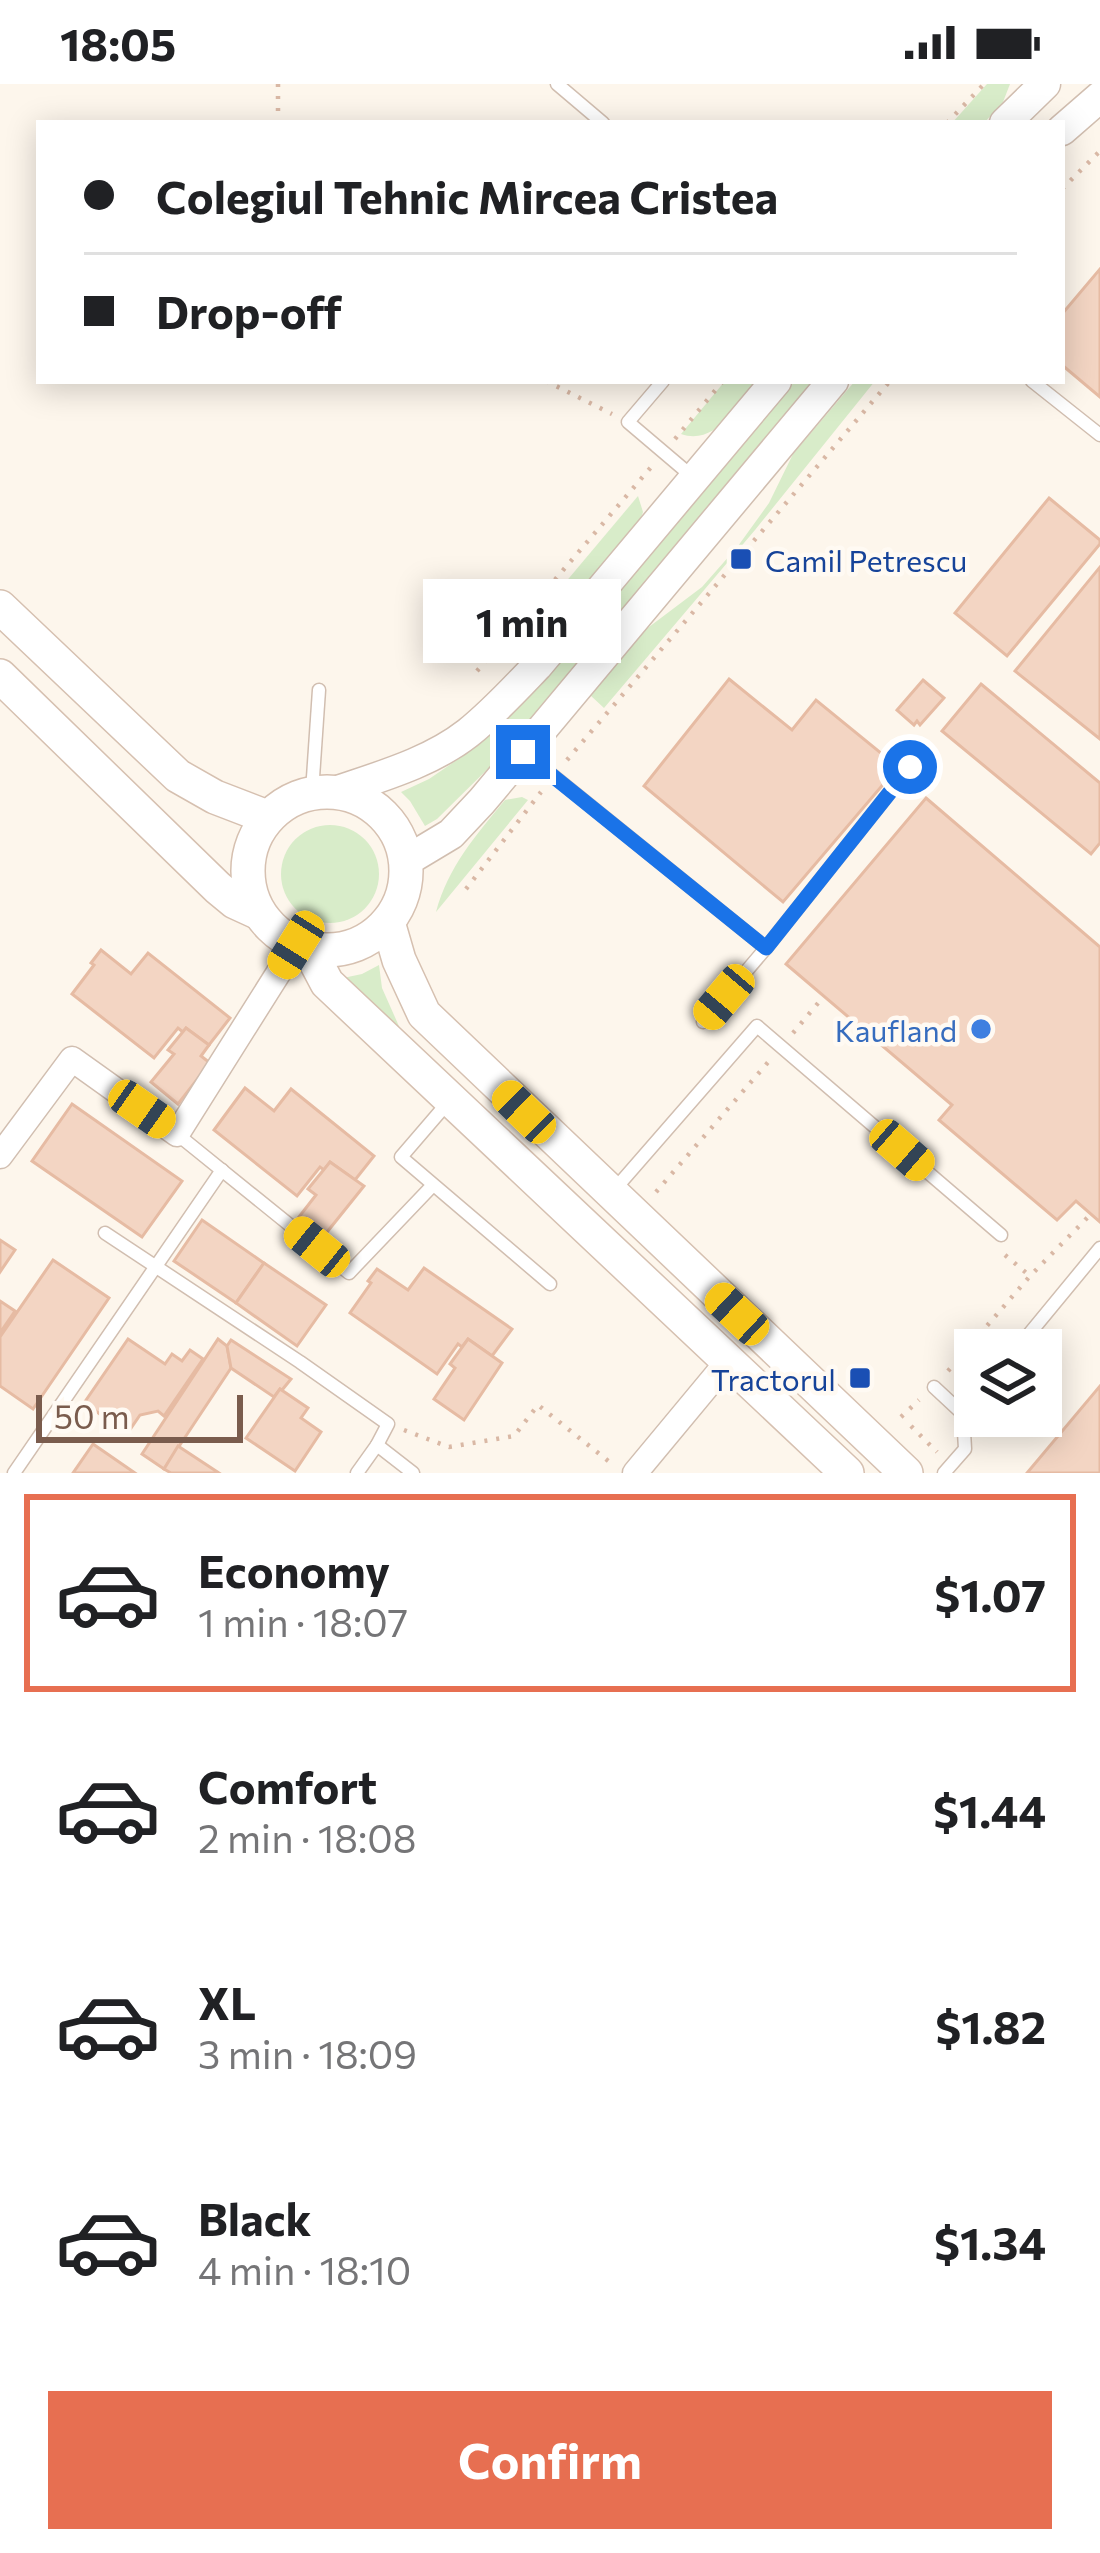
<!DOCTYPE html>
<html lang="en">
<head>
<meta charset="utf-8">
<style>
  :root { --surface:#fff; --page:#f2f2f2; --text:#202124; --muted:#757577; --line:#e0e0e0; --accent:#e76f51 }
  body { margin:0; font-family:Commissioner,sans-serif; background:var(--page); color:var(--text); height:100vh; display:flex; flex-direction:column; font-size:45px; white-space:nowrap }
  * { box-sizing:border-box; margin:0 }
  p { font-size:39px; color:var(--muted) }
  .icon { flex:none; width:66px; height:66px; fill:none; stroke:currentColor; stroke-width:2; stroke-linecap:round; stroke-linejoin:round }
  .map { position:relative; height:1389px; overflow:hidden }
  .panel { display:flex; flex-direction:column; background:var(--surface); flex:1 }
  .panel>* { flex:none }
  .hud { position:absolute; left:36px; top:36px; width:1029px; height:264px; border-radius:0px; box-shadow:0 6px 30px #0003; display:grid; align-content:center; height:264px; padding:0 48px; background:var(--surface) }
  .fabs { position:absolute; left:954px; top:1245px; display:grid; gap:24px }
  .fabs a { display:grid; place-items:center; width:108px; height:108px; border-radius:0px; background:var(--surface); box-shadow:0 6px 30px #0003; font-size:60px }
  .scale { position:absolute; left:36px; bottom:30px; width:207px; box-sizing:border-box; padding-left:12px; border:6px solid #7a5c4d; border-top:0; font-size:33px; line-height:42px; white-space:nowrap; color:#7a5c4d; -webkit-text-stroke:9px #fffaf3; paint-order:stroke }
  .end { position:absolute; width:54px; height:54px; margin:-27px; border:15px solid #1a73e8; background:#fff; box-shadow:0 0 0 6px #fff }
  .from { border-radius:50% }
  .bubble { position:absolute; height:84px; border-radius:0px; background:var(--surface); box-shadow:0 6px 30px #0003; font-size:39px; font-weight:700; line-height:84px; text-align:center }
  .car { position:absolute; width:36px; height:72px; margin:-36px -18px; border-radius:15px; box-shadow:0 0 9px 3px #0007; background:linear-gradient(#f5c518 24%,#345 0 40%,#f5c518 0 76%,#345 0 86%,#f5c518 0) }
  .hud b { display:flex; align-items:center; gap:42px; height:114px; font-size:45px }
  .hud b+b { border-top:3px solid var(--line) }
  .hud i { width:30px; height:30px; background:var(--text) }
  ul { padding:21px 0 0; list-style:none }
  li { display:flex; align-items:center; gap:36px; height:198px; margin:0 24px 18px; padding:0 24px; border:6px solid transparent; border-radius:0px }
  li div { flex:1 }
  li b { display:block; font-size:45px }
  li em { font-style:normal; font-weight:700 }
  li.active { border-color:var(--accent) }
  li>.icon { width:108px; height:108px; stroke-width:1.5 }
  .action { display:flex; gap:24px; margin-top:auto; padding:24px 48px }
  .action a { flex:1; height:138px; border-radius:0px; background:var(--accent); color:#fff; font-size:48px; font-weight:700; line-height:138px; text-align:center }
  .status { display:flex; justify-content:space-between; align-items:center; height:84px; padding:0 60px; background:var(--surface); direction:ltr }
  .status svg { height:33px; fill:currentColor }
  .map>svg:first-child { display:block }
</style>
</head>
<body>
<div class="status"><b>18:05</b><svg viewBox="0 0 49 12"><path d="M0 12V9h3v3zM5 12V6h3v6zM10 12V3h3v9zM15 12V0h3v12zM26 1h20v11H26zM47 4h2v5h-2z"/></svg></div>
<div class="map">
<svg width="1100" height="1389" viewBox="0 0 1100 1389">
  <rect width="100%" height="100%" fill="#fdf6ec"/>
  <!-- green -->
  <g fill="#d8ecc9">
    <polygon points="987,0 1010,0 1003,18 984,39 952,39"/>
    <path d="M725 297H759C738 321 716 362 681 350Z"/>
    <polygon points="795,297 818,297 514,659 437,735 425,742 410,717 401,708 429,695 479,661 530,609"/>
    <polygon points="855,297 875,297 755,446 604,624 590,611 641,549 702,503 738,462 769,419 793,370"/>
    <polygon points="638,412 643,428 638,443 532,568 517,556"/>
    <path d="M522 713 528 716 436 828C448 783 476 751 505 716Z"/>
    <circle cx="330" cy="790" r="49"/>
    <polygon points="379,881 382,904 402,949 343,894 362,890"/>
  </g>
  <!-- building -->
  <g fill="#f3d5c3" stroke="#e6bba3" stroke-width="3">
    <polygon points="1100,185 1100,313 1062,281 1062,230"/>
    <polygon points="1049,414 1100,456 1100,460 1007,572 955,529"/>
    <polygon points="1100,483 1100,655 1015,587"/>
    <polygon points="729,595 792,646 816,616 898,683 783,818 644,702"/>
    <polygon points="923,596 944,614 920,641 917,637 914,641 897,626"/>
    <polygon points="981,600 1100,699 1100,759 1091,770 942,647"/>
    <polygon points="926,714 1100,863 1100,1138 1076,1117 1057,1136 939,1036 952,1021 786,880"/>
    <polygon points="101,866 131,890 148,869 230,934 209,961 186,944 183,948 178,944 154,974 72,910 94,881 91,879"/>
    <polygon points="186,944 209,961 201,972 210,979 178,1020 151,998 174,970 168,966"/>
    <polygon points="245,1004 274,1027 291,1005 374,1072 355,1096 330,1078 324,1086 320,1083 297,1112 214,1046"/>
    <polygon points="72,1020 182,1097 142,1153 32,1077"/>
    <polygon points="330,1078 364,1102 319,1158 295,1138 316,1111 308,1105"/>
    <polygon points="202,1136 264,1179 236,1219 174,1177"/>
    <polygon points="0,1156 15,1166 0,1188"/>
    <polygon points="53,1176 109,1214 33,1325 0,1302 0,1253"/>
    <polygon points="264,1179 326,1221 297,1262 236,1219"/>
    <polygon points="424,1184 512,1245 492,1272 468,1255 462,1263 458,1260 437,1290 350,1229 371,1199 368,1197 377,1185 408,1206"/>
    <polygon points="0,1217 15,1227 0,1249"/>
    <polygon points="128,1255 165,1280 172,1270 182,1277 190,1266 203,1275 164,1332 158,1327 140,1331 129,1347 123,1346 84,1319"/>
    <polygon points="218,1255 227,1262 231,1284 164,1385 142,1370"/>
    <polygon points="468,1255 502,1279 464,1336 434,1315 455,1284 450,1280"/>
    <polygon points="231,1256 291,1295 282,1306 280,1305 274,1313 231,1284 227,1262"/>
    <polygon points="1100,1302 1100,1389 1027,1389"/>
    <polygon points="280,1305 308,1324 301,1334 321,1348 295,1387 246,1354"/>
    <polygon points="93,1360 135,1389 73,1389"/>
    <polygon points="178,1362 219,1389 171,1389 164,1385"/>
  </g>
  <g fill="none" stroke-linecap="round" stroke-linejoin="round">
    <!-- service casing -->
    <g stroke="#d1beb0" stroke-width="15">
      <g id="service">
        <polyline points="557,0 603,39"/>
        <polyline points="663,297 628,338 694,394"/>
        <polyline points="1032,297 1100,351"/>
        <polyline points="525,669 766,864 703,938"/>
        <polyline points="312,708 319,606"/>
        <polyline points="766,864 910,683"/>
        <polyline points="450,1016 401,1073 550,1200"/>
        <polyline points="177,1050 349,1189 433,1101"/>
        <polyline points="615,1105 757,942 1001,1151"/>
        <polyline points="105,1149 300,1278 388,1340 377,1361"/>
        <polyline points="1016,1266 1100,1164"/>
        <polyline points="934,1303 963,1330"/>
        <polyline points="14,1389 222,1086"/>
        <polyline points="357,1389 377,1361 413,1389"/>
        <polyline points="944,1389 965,1365 963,1330 975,1316"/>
      </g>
    </g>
    <!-- minor casing -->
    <g stroke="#d1beb0" stroke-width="27">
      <g id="minor">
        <polyline points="0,1072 72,975 177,1050 296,861"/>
        <polyline points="635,1389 728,1277"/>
      </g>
    </g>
    <!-- tertiary casing -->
    <g stroke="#d1beb0" stroke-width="33">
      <g id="tertiary">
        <polyline points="1005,39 1045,0"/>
        <polyline points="1062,46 1100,13"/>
        <path d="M338 707C382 692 431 678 468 649 493 629 515 605 537 582L776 297"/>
        <polyline points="406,777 451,750 482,717 833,297"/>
      </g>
    </g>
    <!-- secondary casing -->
    <g stroke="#d6c0b0" stroke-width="36">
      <g id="secondary">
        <polyline points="0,523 178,692 215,713 267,733"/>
        <polyline points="0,592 218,804 235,818 259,829"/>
        <circle cx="327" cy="787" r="79"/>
        <polyline points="388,838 399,876 424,930 906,1389"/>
        <polyline points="309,865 327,899 847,1389"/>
      </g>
    </g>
    <!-- path -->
    <g stroke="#d9b8a5" stroke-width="4.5" stroke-dasharray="3 9" stroke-linecap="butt">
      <polyline points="278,0 278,39"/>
      <polyline points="947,39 984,0"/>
      <polyline points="1062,105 1100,67"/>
      <polyline points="546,297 612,330"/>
      <polyline points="675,355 723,297"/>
      <polyline points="477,587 652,382"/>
      <polyline points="567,676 890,297"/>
      <polyline points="466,805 541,708"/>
      <polyline points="793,949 824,912"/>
      <polyline points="656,1108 770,976"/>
      <polyline points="1005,1171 1030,1192"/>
      <polyline points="948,1287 1030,1192 1091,1130"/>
      <polyline points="901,1333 919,1316"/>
      <polyline points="911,1342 937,1368"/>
      <polyline points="404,1346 449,1363 514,1352 538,1321 612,1380"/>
    </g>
    <!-- service -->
    <use href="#service" stroke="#fff" stroke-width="12"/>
    <!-- minor -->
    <use href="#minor" stroke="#fff" stroke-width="24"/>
    <!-- tertiary -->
    <use href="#tertiary" stroke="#fff" stroke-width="30"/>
    <!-- secondary -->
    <use href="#secondary" stroke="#fff" stroke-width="33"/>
  </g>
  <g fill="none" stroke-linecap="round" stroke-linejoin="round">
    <!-- route -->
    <polyline stroke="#1a73e8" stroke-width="15" points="523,668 766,864 910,683"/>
  </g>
  <!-- markers -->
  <g fill="#1a4fb4" stroke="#fffaf3" stroke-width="4.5">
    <rect x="729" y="463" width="24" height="24" rx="6"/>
    <rect x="848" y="1282" width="24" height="24" rx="6"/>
  </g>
  <circle fill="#3f7fe0" stroke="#fffaf3" stroke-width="4.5" cx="981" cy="945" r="12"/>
  <g text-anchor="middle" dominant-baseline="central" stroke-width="9" stroke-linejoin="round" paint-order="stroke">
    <!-- transit labels -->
    <g font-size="30" fill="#164399" stroke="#fffaf3" text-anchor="start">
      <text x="765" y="475">Camil Petrescu</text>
      <text x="836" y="1294" text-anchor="end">Tractorul</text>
    </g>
    <!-- shop labels -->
    <g font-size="30" fill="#366cbe" stroke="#fffaf3" text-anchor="end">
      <text x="957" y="945">Kaufland</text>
    </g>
  </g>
</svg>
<div class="fabs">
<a><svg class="icon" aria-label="layers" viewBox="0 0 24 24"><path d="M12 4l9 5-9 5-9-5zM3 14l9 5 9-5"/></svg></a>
</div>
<div class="scale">50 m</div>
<i class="end from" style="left:910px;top:683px"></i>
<i class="end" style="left:523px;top:668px"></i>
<div class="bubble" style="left:423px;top:495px;width:198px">1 min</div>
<i class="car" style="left:296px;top:861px;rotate:212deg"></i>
<i class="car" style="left:724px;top:913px;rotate:220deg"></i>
<i class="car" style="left:142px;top:1025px;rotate:125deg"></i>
<i class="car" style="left:524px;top:1028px;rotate:314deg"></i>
<i class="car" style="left:902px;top:1066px;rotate:131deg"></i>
<i class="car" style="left:317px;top:1163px;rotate:309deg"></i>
<i class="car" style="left:737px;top:1230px;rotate:313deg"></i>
<div class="hud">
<b><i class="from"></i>Colegiul Tehnic Mircea Cristea</b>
<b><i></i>Drop-off</b>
</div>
</div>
<section class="panel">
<ul>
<li class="active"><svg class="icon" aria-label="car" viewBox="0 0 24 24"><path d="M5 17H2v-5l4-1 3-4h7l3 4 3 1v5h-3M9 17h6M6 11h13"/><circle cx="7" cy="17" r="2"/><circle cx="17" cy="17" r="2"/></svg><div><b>Economy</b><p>1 min · 18:07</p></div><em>$1.07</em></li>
<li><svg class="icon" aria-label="car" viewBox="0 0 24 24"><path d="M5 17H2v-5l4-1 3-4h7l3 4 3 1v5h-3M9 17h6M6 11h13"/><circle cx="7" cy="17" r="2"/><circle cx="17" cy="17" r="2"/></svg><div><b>Comfort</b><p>2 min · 18:08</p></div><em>$1.44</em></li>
<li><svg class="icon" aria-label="car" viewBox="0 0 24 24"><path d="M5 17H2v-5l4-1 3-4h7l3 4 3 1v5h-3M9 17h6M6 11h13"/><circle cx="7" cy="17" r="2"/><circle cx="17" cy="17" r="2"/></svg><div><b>XL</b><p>3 min · 18:09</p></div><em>$1.82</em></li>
<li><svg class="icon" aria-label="car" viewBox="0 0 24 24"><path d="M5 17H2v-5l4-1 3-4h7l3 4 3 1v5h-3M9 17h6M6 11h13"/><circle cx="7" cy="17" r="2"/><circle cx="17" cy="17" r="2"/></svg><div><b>Black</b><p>4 min · 18:10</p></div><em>$1.34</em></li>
</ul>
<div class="action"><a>Confirm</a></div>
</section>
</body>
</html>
